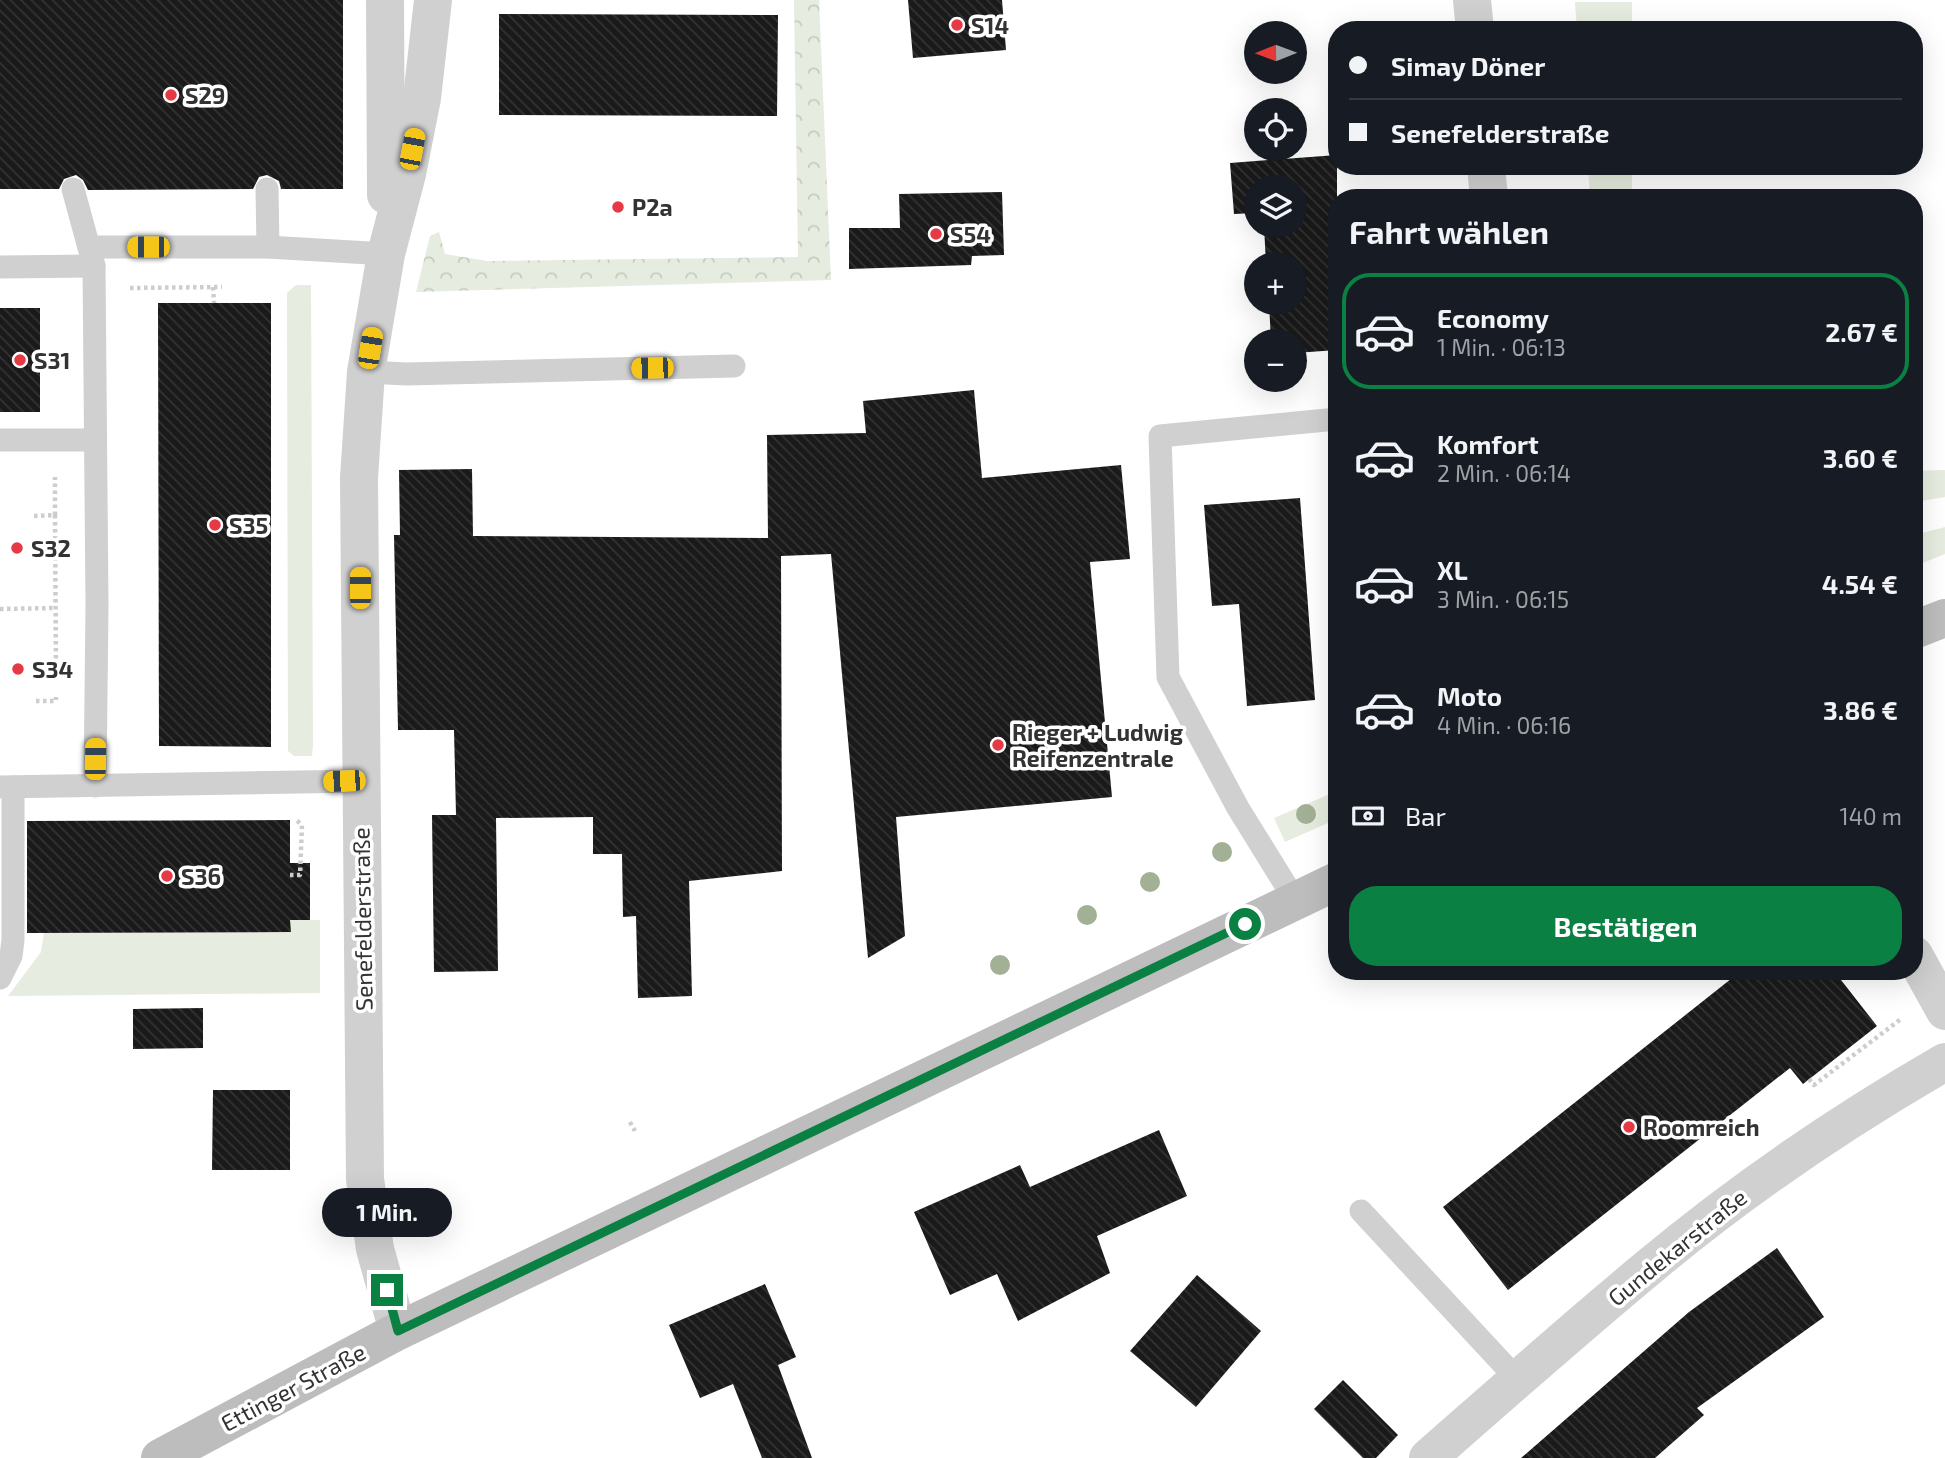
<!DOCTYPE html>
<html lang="de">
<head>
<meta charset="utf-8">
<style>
  :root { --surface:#171b24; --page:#242831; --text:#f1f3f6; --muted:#9ea1a6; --line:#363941; --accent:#0b8043 }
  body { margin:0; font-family:"Exo 2",sans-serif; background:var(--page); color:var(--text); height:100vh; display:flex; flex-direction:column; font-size:26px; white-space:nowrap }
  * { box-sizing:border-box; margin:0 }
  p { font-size:23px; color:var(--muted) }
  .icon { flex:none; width:38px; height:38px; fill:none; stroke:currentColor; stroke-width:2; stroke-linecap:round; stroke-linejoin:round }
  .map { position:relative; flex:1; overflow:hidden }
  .side { position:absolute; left:1328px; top:189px; width:595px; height:791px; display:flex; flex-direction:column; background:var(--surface); border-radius:28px; box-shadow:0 7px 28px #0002 }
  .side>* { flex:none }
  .guide { position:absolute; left:1328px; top:21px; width:595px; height:154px; border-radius:28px; box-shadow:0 7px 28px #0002; display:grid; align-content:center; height:154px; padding:0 21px; background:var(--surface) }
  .needle { width:46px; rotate:269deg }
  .tools { position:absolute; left:1244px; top:21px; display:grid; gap:14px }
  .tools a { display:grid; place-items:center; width:63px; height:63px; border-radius:50%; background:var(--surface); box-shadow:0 7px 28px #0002; font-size:35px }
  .end { position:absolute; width:32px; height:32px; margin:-16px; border:9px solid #0b8043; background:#fff; box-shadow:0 0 0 4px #fff }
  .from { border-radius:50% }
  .bubble { position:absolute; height:49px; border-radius:24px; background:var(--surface); box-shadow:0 7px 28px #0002; font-size:23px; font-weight:700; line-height:49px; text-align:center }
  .car { position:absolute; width:21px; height:42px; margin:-21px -10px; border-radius:9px; box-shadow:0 0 5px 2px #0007; background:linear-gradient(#f5c518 24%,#345 0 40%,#f5c518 0 76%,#345 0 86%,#f5c518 0) }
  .guide b { display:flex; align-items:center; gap:24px; height:66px; font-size:26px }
  .guide b+b { border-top:2px solid var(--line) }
  .guide i { width:18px; height:18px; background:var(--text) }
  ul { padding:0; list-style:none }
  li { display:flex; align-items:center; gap:21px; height:116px; margin:0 14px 10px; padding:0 7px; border:4px solid transparent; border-radius:28px }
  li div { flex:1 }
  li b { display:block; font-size:26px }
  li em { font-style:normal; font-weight:700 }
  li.active { border-color:var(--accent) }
  li>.icon { width:63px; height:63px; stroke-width:1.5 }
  h2 { padding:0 21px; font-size:32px; line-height:84px }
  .pay { display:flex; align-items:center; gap:18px; height:77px; padding:0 21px; font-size:26px }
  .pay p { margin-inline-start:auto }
  .button { display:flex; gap:14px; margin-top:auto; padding:14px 21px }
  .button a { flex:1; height:80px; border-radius:28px; background:var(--accent); color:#fff; font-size:28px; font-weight:700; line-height:80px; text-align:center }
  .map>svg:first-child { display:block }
</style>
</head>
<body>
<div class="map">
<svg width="1945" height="1458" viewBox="0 0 1945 1458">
  <defs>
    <pattern id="forest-crowns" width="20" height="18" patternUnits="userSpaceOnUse" patternTransform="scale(1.75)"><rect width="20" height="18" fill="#e6ecdf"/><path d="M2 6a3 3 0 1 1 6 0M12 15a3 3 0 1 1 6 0" fill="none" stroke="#c6cbc0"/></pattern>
    <pattern id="building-back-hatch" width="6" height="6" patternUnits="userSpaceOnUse" patternTransform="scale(1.75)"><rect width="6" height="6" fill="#1a1a1a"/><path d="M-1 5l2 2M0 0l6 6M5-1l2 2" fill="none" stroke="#333"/></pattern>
  </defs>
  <rect width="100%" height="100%" fill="#fff"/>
  <!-- grass -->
  <g fill="#e6ecdf">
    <polygon points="1575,2 1632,2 1632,30 1577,30"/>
    <polygon points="1588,166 1632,166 1632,198 1590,198"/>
    <polygon points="296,285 311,285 313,745 312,756 294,756 288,751 287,293"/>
    <polygon points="1945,470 1945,497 1915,502 1915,471"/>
    <polygon points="1945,527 1945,554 1915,566 1915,535"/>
    <polygon points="1337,791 1337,819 1285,842 1274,818"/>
    <polygon points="290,920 320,920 320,993 8,996 41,952 44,933 290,932"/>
  </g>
  <!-- forest -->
  <polygon fill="url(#forest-crowns)" points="794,0 819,0 831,280 416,292 430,236 439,232 445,254 487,261 798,257"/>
  <!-- building -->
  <g fill="url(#building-back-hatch)">
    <polygon points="0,0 343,0 343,189 281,189 279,181 267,175 259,177 253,189 88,190 83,180 76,175 64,179 59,189 0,189"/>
    <polygon points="908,0 1002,0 1006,50 913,58"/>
    <polygon points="499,14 778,15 777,116 499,115"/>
    <polygon points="1337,155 1337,350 1295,353 1295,341 1271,341 1269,303 1295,303 1295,264 1266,264 1264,226 1295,226 1295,187 1256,187 1256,213 1234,214 1230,163"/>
    <polygon points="1002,192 1004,255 972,256 971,265 849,269 849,228 900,228 899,194"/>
    <polygon points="158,303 271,303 271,747 159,746"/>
    <rect x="0" y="308" width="40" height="104"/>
    <polygon points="974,390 982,478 1121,465 1130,559 1090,562 1112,797 896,817 905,936 868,958 831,554 781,556 782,871 689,881 692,996 638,998 636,916 623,917 622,854 593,854 593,817 496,818 498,971 434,972 432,815 456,815 454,730 398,730 394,535 400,535 399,470 472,469 473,536 768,538 767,435 866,433 863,401"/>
    <polygon points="1300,498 1315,700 1247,706 1239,604 1212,606 1204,505"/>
    <polygon points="290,820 290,863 310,863 310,920 290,920 291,932 27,933 27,821"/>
    <polygon points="1741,971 1834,971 1877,1026 1803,1084 1790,1068 1508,1290 1443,1207"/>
    <polygon points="203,1008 203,1048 133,1049 133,1009"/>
    <polygon points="213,1090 290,1090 290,1170 212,1170"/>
    <polygon points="1159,1130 1187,1196 1097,1236 1110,1273 1018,1321 997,1274 950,1295 914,1212 1020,1165 1030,1187"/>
    <polygon points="1777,1248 1824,1317 1697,1408 1704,1415 1655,1458 1521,1458 1689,1312"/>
    <polygon points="1197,1275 1261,1331 1196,1407 1130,1351"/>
    <polygon points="765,1284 796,1357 778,1365 812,1458 762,1458 733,1384 700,1398 669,1325"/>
    <polygon points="1343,1380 1398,1435 1376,1458 1363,1458 1314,1409"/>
  </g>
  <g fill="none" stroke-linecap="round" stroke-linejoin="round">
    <!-- path -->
    <g stroke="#cdcdcd" stroke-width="4.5" stroke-dasharray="3.5 3.5" stroke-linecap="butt">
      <polyline points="213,287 214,303"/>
      <polyline points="130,288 222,287"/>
      <polyline points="55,515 55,477"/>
      <polyline points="34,516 55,515 56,671"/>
      <polyline points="0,609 55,608"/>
      <polyline points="36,701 56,701 56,697"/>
      <polyline points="290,875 300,875 302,825 295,819"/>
      <polyline points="1809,1079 1814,1085 1901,1019"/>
      <polyline points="630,1122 635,1131"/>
    </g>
    <!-- service -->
    <g stroke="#d0d0d0" stroke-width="23">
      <polyline points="73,189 94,266 97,604 95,786"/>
      <polyline points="267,189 268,247"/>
      <polyline points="89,247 268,247 386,254"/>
      <polyline points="0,267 94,266"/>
      <polyline points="366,372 407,374 734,366"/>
      <polyline points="0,440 95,440"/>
      <polyline points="0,787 360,781"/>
      <polyline points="1295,900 1238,808 1168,677 1160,436 1337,419"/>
      <polyline points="0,978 11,956 13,940 13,787"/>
      <polyline points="1361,1211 1518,1380"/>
    </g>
    <!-- minor -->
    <g stroke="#d0d0d0" stroke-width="38">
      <polyline points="1472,0 1475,30"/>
      <polyline points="1486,166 1489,198"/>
      <polyline points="1914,955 1945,1011"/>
      <path d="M1428 1458C1501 1394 1574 1329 1649 1267 1741 1190 1841 1122 1945 1062"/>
    </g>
    <!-- tertiary -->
    <g stroke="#d0d0d0" stroke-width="38">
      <polyline points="385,0 386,195"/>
      <polyline points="398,1331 375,1249 365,1179 359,478 366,372 386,254 407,174 422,98 433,0"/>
    </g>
    <!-- secondary -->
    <g stroke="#bdbdbd" stroke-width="38">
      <polyline points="1914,630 1945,618"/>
      <polyline points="160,1458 398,1331 1337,881"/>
    </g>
  </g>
  <!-- trees -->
  <g fill="#a2b095">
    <circle cx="1306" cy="814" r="10"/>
    <circle cx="1222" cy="852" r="10"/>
    <circle cx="1150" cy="882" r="10"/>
    <circle cx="1087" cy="915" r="10"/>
    <circle cx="1000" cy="965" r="10"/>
  </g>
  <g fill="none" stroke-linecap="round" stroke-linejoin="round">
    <!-- route -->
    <polyline stroke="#0b8043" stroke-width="9" points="387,1290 398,1331 1245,924"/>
  </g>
  <!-- markers -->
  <g fill="#e63946" stroke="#fff" stroke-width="2.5">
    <circle cx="957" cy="25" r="7"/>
    <circle cx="171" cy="95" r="7"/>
    <circle cx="618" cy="207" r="7"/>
    <circle cx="936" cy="234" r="7"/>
    <circle cx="20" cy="360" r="7"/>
    <circle cx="215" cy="525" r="7"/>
    <circle cx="17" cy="548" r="7"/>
    <circle cx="18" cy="669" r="7"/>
    <circle cx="998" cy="745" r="7"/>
    <circle cx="167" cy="876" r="7"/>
    <circle cx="1629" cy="1127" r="7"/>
  </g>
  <g text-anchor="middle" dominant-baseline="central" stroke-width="7" stroke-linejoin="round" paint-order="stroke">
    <!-- poi labels -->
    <g font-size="23" font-weight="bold" fill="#333" stroke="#fff" text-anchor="start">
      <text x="971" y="25">S14</text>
      <text x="185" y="95">S29</text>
      <text x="632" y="207">P2a</text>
      <text x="950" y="234">S54</text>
      <text x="34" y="360">S31</text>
      <text x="229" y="525">S35</text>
      <text x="31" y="548">S32</text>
      <text x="32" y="669">S34</text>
      <text x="1012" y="732">Rieger + Ludwig<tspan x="1012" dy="26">Reifenzentrale</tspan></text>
      <text x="181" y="876">S36</text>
      <text x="1643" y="1127">Roomreich</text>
    </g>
    <!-- street labels -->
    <g font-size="23" fill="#333" stroke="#fff">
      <text transform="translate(362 919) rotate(-91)">Senefelderstraße</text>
      <text transform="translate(1677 1247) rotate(-39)">Gundekarstraße</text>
      <text transform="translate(293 1387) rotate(-28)">Ettinger Straße</text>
    </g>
  </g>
</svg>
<div class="tools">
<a><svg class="needle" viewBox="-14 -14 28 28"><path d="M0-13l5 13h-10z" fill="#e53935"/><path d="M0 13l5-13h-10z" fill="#9ea1a6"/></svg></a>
<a><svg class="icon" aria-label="locate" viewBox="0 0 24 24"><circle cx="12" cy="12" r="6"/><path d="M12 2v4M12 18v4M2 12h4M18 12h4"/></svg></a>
<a><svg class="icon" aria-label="layers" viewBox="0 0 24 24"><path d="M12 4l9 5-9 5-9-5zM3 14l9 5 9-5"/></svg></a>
<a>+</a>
<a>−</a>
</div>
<i class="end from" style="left:1245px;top:924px"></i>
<i class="end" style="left:387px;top:1290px"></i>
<div class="bubble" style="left:322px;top:1188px;width:130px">1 Min.</div>
<i class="car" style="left:412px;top:149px;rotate:11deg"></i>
<i class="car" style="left:148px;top:247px;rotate:270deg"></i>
<i class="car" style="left:370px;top:348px;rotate:9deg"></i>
<i class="car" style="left:652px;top:368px;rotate:269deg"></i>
<i class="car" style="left:360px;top:588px;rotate:0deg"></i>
<i class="car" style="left:95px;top:759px;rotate:1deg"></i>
<i class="car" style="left:344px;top:781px;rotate:268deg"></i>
<div class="guide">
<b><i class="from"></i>Simay Döner</b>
<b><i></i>Senefelderstraße</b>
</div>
<section class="side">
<h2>Fahrt wählen</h2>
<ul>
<li class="active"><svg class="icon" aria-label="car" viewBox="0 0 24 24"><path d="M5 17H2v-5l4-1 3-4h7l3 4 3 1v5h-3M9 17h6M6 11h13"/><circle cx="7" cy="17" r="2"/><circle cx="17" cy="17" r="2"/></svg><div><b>Economy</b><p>1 Min. · 06:13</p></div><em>2.67 €</em></li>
<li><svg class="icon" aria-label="car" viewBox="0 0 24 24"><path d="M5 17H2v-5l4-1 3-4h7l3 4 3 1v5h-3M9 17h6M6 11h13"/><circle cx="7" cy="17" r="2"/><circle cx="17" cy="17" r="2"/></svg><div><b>Komfort</b><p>2 Min. · 06:14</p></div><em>3.60 €</em></li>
<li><svg class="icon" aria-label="car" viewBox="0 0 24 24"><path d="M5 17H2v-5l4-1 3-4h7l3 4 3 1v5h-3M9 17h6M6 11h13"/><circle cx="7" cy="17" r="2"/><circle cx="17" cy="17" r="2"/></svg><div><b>XL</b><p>3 Min. · 06:15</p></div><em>4.54 €</em></li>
<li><svg class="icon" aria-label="car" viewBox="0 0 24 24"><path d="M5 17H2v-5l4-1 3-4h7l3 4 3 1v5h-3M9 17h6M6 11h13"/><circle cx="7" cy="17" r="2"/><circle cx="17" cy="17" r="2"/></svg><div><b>Moto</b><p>4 Min. · 06:16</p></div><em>3.86 €</em></li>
</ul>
<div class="pay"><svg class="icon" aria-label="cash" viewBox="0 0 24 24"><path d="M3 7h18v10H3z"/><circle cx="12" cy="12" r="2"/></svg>Bar<p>140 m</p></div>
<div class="button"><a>Bestätigen</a></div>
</section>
</div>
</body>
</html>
